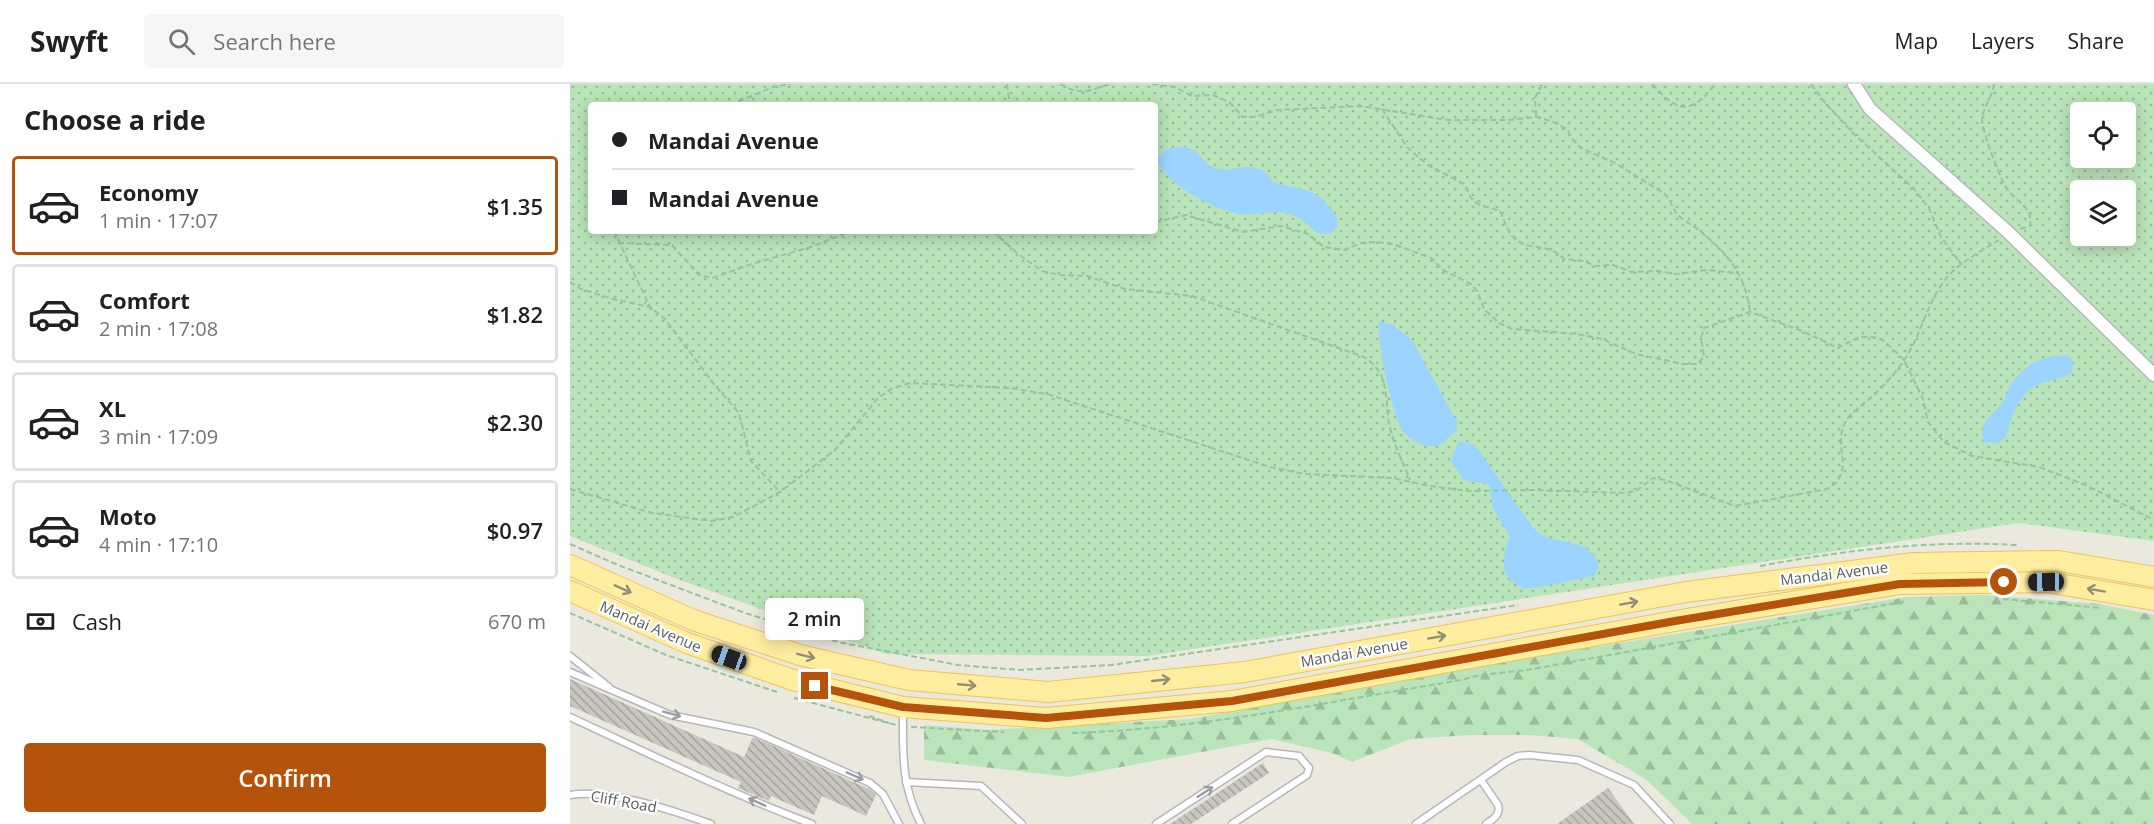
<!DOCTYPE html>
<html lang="en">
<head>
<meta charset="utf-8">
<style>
  :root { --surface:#fff; --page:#f6f6f6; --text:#202124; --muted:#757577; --line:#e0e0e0; --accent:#b45309 }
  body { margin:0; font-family:"Open Sans",sans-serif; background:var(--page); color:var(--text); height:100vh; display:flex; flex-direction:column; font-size:22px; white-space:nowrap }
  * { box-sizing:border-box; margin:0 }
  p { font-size:20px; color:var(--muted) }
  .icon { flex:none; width:33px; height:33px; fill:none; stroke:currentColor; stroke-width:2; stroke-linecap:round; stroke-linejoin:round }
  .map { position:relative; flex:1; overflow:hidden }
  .drawer { display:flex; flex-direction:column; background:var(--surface); width:570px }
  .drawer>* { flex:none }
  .guide { position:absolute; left:18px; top:18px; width:570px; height:132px; border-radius:6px; box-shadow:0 3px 15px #0003; display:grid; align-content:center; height:132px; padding:0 24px; background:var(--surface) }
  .controls { position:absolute; left:1500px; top:18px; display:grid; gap:12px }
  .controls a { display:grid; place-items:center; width:66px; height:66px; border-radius:6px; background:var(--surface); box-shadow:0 3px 15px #0003; font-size:30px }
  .end { position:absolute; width:27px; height:27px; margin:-14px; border:8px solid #b45309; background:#fff; box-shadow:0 0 0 3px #fff }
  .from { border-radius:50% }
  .bubble { position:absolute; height:42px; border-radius:6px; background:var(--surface); box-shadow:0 3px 15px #0003; font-size:20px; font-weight:600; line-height:42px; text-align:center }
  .car { position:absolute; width:18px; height:36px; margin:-18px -9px; border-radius:8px; box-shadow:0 0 4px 2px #0007; background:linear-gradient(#222 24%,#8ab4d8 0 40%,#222 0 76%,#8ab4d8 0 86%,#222 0) }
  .guide b { display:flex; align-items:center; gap:21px; height:57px; font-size:22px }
  .guide b+b { border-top:2px solid var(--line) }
  .guide i { width:15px; height:15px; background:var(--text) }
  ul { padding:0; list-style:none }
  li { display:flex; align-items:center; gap:18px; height:99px; margin:0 12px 9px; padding:0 12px; border:3px solid var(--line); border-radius:6px }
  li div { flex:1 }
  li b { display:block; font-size:22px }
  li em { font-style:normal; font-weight:600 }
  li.on { border-color:var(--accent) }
  li>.icon { width:54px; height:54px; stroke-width:1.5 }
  h2 { padding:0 24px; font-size:27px; line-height:72px }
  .pay { display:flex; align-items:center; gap:15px; height:66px; padding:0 24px; font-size:22px }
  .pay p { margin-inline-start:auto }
  .cta { display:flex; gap:12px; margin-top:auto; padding:12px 24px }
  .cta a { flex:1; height:69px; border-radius:6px; background:var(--accent); color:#fff; font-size:24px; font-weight:600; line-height:69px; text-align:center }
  header { display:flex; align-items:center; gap:36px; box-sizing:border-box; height:84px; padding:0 30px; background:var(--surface); border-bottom:2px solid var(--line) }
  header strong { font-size:28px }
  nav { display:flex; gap:33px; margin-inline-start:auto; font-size:21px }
  .search { width:420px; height:54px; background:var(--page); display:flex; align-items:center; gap:15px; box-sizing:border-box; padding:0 21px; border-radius:6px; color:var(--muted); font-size:22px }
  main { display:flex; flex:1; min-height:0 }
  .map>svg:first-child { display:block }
</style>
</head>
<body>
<header>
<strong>Swyft</strong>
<div class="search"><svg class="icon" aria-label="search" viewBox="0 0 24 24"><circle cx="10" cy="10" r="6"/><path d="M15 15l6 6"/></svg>Search here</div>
<nav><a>Map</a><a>Layers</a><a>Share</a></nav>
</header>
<main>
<section class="drawer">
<h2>Choose a ride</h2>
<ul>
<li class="on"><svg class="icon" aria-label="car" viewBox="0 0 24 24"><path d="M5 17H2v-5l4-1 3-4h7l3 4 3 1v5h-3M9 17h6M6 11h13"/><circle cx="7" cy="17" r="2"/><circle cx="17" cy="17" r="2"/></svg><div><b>Economy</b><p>1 min · 17:07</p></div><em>$1.35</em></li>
<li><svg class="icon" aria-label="car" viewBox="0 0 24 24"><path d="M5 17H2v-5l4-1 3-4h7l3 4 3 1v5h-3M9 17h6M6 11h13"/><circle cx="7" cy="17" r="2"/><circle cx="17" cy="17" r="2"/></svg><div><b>Comfort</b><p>2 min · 17:08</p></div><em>$1.82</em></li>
<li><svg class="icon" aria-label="car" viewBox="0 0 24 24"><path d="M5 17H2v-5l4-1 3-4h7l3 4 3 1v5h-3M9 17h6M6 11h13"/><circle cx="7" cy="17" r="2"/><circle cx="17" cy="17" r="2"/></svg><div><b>XL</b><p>3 min · 17:09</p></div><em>$2.30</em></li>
<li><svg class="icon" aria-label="car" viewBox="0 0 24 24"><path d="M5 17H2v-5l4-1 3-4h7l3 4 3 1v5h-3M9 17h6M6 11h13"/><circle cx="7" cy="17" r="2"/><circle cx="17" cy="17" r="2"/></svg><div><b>Moto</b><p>4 min · 17:10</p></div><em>$0.97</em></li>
</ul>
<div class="pay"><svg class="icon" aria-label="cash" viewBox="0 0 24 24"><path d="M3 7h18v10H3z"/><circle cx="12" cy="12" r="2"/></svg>Cash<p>670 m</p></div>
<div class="cta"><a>Confirm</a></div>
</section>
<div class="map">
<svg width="1584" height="740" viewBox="0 0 1584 740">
  <defs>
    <pattern id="green-dots" width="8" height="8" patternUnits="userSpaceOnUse" patternTransform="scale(1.5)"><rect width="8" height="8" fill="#bae4b9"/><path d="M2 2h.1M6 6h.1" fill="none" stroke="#9abc9a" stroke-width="1.8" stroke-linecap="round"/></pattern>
    <pattern id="forest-firs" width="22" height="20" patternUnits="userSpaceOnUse" patternTransform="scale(1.5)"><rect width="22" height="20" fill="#bae4b9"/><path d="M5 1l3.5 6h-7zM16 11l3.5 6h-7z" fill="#9abc9a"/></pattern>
    <pattern id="building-back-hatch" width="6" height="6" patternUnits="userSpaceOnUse" patternTransform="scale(1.5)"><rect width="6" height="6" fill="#c8c5be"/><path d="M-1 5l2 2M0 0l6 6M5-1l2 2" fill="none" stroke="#a5a39e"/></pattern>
  </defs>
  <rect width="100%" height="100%" fill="#ebe8de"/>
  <!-- green -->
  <path fill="url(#green-dots)" fill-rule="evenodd" d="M0 0H1584V457L1448 439 577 572 316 570 110 496 0 452ZM21 21H585V147H21ZM1510 28H1556V74H1510ZM1510 106H1556V152H1510Z"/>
  <!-- forest -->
  <polygon fill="url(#forest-firs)" points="1417,511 1529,520 1584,531 1584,740 1122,740 1077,696 1008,655 959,651 900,651 840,655 782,678 762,669 701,655 498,693 354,676 354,641 416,646 620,635 955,574 1337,513"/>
  <!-- water -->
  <g fill="#9bd5ff">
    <path d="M616 63C629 66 632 78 643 83 654 88 664 84 676 83 682 83 689 85 695 87L703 98C729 107 744 101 762 126 766 132 769 135 767 143L761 149 749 150C741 144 732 134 722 131 705 125 688 132 671 130 646 127 594 100 587 75 594 64 604 62 616 63Z"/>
    <path d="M809 237 823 241 842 256 887 338 886 347C880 351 874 359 868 361 857 366 841 357 834 349 823 335 806 255 809 237Z"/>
    <path d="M1493 271 1499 273 1503 277 1502 288C1492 296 1479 296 1467 301 1448 309 1441 336 1436 353L1428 359 1413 358C1410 334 1421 334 1433 318 1436 313 1438 306 1441 301 1453 281 1470 273 1493 271Z"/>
    <path d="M889 357 903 360C922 382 936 408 954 431 959 437 963 445 969 449 991 462 1022 453 1029 483L1024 492C1011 494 964 506 954 504 928 496 932 473 940 453L923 424 919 400 894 396 881 377Z"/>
  </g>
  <!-- building -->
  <g fill="url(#building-back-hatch)">
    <polygon points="0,595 174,673 183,653 299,705 306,711 296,732 252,712 244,731 201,712 199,717 168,704 171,698 0,622"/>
    <polygon points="693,679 699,689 621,740 600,740"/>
    <polygon points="1038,704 1064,740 987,740"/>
  </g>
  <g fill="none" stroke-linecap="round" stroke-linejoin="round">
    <!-- lane casing -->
    <g stroke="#b5b7bc" stroke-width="9">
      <g id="lane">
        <polyline points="0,572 39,603"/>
        <polyline points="0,588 100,631 184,648 300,699 313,710 329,740"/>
        <path d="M333 627C333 670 331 701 351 740"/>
        <path d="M0 633C80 670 159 709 242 740"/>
        <path d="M911 696 928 721C931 731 923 735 916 740"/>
        <polyline points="336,698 411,702 452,740"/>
        <path d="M0 711C38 704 105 727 141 740"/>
        <polyline points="586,740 696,668 729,672 739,684 737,691 662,740"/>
        <polyline points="846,740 936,678 948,672 959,671 1008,676 1064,701 1100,740"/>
      </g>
    </g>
    <!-- street casing -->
    <g stroke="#b5b7bc" stroke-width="15">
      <polyline id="street" points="1284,0 1300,25 1439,149 1584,291"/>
    </g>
    <!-- primary casing -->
    <g stroke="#f3c350" stroke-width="22">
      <g id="primary">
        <polyline points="0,481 123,536 230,571 339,596 478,608 675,588 1116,508 1344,479 1489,477 1584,493"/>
        <polyline points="0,507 117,559 223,596 333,623 476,634 662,617 1105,537 1330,500 1476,498 1584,516"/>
      </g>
    </g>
    <!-- path -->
    <g stroke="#92c5a0" stroke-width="2" stroke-dasharray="6 3" stroke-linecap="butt">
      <polyline points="437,0 440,21"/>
      <path d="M490 0C511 12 518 7 540 0"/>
      <path d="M582 0 605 3 622 12 643 11 659 18 673 33H684L707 26 791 22 878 36H939L966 33 981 37 997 45 1003 56 1011 64 1045 79 1095 110C1101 116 1102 124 1107 130 1112 136 1123 141 1130 147 1159 171 1175 190 1180 228"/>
      <path d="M1082 0C1107 28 1121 32 1145 0"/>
      <polyline points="1241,0 1256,20 1284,50 1344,105 1359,124 1371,153 1391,180"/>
      <path d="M1424 0C1423 12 1413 23 1412 35 1411 44 1431 97 1437 105 1446 118 1463 122 1460 142L1450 145"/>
      <polyline points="160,21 203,3 220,0"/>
      <path d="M812 25 837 63 847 72 858 81 894 100 901 114 908 120 930 127C934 135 937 147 943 153 958 168 979 158 994 175L1014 177 1025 182 1043 181 1062 188 1088 187 1106 190 1137 186 1168 189"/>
      <polyline points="966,32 965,14 972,0"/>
      <polyline points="585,138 616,131 673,148 711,142 738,150 754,163 774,166 791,159 806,158 823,160 861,174 873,186 901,200 907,207 914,225 929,239 942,245 1007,250 1032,255 1066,270 1113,280 1128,280 1134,272 1131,254 1134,244 1180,228 1232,247 1268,264 1289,253 1302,253 1313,256 1334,276 1353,315 1358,338 1374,358 1402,372 1469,383 1518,402 1584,436"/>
      <polyline points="44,147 80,223"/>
      <polyline points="415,147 424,148"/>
      <path d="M423 147 447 169 472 187 490 191 517 192 555 205 622 212 794 273C823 291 813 319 821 348 826 365 834 381 840 396"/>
      <polyline points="48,159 102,161 129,191 142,194 185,179 241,163 281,147"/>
      <polyline points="0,198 11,205 43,215 80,223 95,235 144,300 169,329 181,377 210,408"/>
      <path d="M0 405 82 429 142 437 163 433 210 408 265 366 308 314 321 305 340 299 440 304 477 310 700 383 734 390 822 394 860 402 898 407 963 406 1053 409 1066 407 1083 394 1095 396 1165 422 1257 405C1287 388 1262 363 1275 339 1279 330 1290 323 1298 316 1311 305 1325 290 1335 275 1352 249 1358 214 1380 190 1394 176 1413 166 1429 156"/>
      <polyline points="0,460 48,481 175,529 268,558 388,581 450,586 541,581 948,521"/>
      <path d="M1190 482C1275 466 1360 456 1447 461"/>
      <polyline points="1433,515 1532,524"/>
      <polyline points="0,529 96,571 210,609"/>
      <polyline points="224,614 326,641"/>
      <polyline points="299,632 319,639"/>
      <polyline points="341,643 434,648"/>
      <path d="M502 649C634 645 762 617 891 596L910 591 957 586 1337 517"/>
    </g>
    <!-- lane -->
    <use href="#lane" stroke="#fff" stroke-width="6"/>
    <!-- street -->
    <use href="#street" stroke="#fff" stroke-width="12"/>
    <!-- primary -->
    <use href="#primary" stroke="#ffeea0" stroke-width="20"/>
  </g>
  <!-- one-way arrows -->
  <defs><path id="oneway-shaft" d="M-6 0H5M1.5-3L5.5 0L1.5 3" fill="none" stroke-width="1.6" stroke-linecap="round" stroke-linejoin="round" transform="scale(1.5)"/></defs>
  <g stroke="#928f76">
    <use href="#oneway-shaft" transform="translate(53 505) rotate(24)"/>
    <use href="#oneway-shaft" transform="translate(1526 506) rotate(-170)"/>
    <use href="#oneway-shaft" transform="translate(1059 519) rotate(-10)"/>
    <use href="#oneway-shaft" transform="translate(867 553) rotate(-10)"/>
    <use href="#oneway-shaft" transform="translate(236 572) rotate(14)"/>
    <use href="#oneway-shaft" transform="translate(591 596) rotate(-6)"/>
    <use href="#oneway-shaft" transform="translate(397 601) rotate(5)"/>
  </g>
  <g stroke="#9b9da0">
    <use href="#oneway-shaft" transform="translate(102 630) rotate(15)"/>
    <use href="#oneway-shaft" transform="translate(285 692) rotate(24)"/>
    <use href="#oneway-shaft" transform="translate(635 708) rotate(-33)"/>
    <use href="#oneway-shaft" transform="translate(187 718) rotate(-156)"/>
  </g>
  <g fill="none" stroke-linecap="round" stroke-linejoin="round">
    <!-- route -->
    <polyline stroke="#b45309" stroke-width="8" points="245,602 333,623 476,634 662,617 1105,537 1330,500 1434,498"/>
  </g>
  <g text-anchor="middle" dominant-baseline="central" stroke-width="4.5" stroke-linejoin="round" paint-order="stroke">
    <!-- street labels -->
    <g font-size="15" fill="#585c60" stroke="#fff">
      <text transform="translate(1264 489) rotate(-7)">Mandai Avenue</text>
      <text transform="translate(81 542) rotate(23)">Mandai Avenue</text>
      <text transform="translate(784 568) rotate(-10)">Mandai Avenue</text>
      <text transform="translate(54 717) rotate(10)">Cliff Road</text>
    </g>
  </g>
</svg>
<div class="controls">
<a><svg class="icon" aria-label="locate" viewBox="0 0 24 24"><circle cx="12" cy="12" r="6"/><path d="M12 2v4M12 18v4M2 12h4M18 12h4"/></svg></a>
<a><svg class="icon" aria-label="layers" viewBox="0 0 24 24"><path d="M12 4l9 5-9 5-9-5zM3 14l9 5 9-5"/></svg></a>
</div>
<i class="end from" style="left:1434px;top:498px"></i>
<i class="end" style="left:245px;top:602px"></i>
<div class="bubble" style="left:195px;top:514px;width:99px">2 min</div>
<i class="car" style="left:1476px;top:498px;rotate:269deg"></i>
<i class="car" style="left:159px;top:574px;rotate:290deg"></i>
<div class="guide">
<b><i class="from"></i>Mandai Avenue</b>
<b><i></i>Mandai Avenue</b>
</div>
</div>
</main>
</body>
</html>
